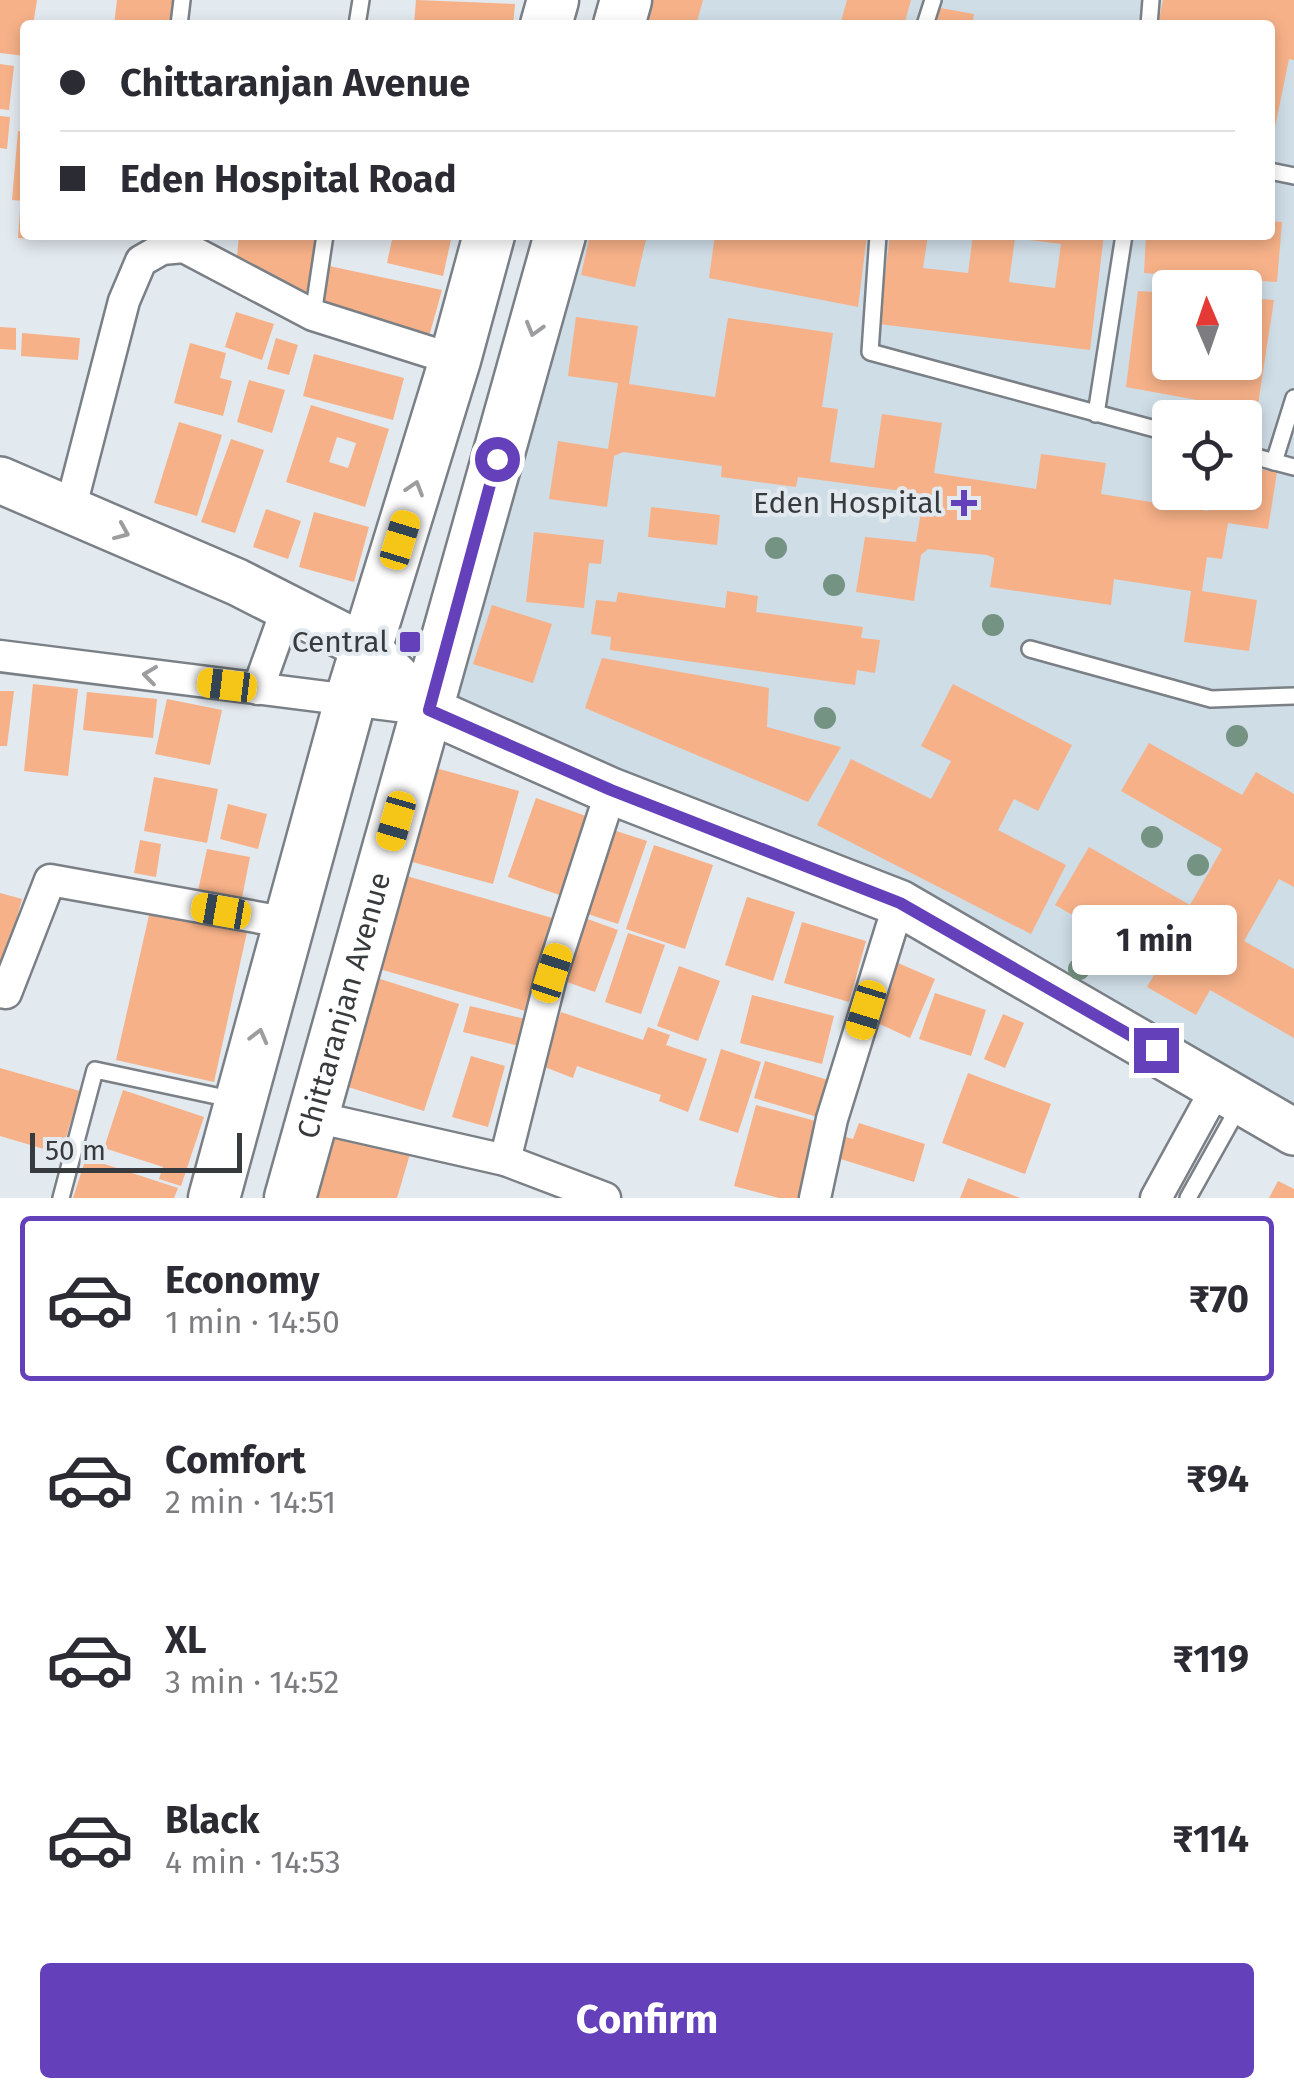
<!DOCTYPE html>
<html lang="en">
<head>
<meta charset="utf-8">
<style>
  :root { --surface:#fff; --page:#f2f2f3; --text:#2b2b33; --muted:#7c7c81; --line:#e1e1e2; --accent:#6441ba }
  body { margin:0; font-family:"Fira Sans",sans-serif; background:var(--page); color:var(--text); height:100vh; display:flex; flex-direction:column; font-size:38px; white-space:nowrap }
  * { box-sizing:border-box; margin:0 }
  p { font-size:32px; color:var(--muted) }
  .icon { flex:none; width:55px; height:55px; fill:none; stroke:currentColor; stroke-width:2; stroke-linecap:round; stroke-linejoin:round }
  .map { position:relative; height:1198px; overflow:hidden }
  .sheet { display:flex; flex-direction:column; background:var(--surface); flex:1 }
  .sheet>* { flex:none }
  .hud { position:absolute; left:20px; top:20px; width:1255px; height:220px; border-radius:10px; box-shadow:0 5px 15px #0003; display:grid; align-content:center; height:220px; padding:0 40px; background:var(--surface) }
  .needle { width:65px; rotate:358deg }
  .buttons { position:absolute; left:1152px; top:270px; display:grid; gap:20px }
  .buttons a { display:grid; place-items:center; width:110px; height:110px; border-radius:10px; background:var(--surface); box-shadow:0 5px 15px #0003; font-size:50px }
  .scale { position:absolute; left:30px; bottom:25px; width:212px; box-sizing:border-box; padding-left:10px; border:5px solid #383b3d; border-top:0; font-size:28px; line-height:35px; white-space:nowrap; color:#383b3d; -webkit-text-stroke:8px #e2e9ef; paint-order:stroke }
  .end { position:absolute; width:45px; height:45px; margin:-22px; border:12px solid #6441ba; background:#fff; box-shadow:0 0 0 5px #fff }
  .from { border-radius:50% }
  .bubble { position:absolute; height:70px; border-radius:10px; background:var(--surface); box-shadow:0 5px 15px #0003; font-size:32px; font-weight:700; line-height:70px; text-align:center }
  .car { position:absolute; width:30px; height:60px; margin:-30px -15px; border-radius:12px; box-shadow:0 0 8px 2px #0007; background:linear-gradient(#f5c518 24%,#345 0 40%,#f5c518 0 76%,#345 0 86%,#f5c518 0) }
  .hud b { display:flex; align-items:center; gap:35px; height:95px; font-size:38px }
  .hud b+b { border-top:2px solid var(--line) }
  .hud i { width:25px; height:25px; background:var(--text) }
  ul { padding:18px 0 0; list-style:none }
  li { display:flex; align-items:center; gap:30px; height:165px; margin:0 20px 15px; padding:0 20px; border:5px solid transparent; border-radius:10px }
  li div { flex:1 }
  li b { display:block; font-size:38px }
  li em { font-style:normal; font-weight:700 }
  li.selected { border-color:var(--accent) }
  li>.icon { width:90px; height:90px; stroke-width:1.5 }
  .button { display:flex; gap:20px; margin-top:auto; padding:20px 40px }
  .button a { flex:1; height:115px; border-radius:10px; background:var(--accent); color:#fff; font-size:40px; font-weight:700; line-height:115px; text-align:center }
  .map>svg:first-child { display:block }
</style>
</head>
<body>
<div class="map">
<svg width="1294" height="1198" viewBox="0 0 1294 1198">
  <rect width="100%" height="100%" fill="#e2e9ef"/>
  <!-- built -->
  <path fill="#cfdde7" fill-rule="evenodd" d="M631 0H1294V1132L864 879 441 712 568 235H1270V25H624ZM1170 288H1245V362H1170ZM1170 418H1245V492H1170Z"/>
  <!-- building -->
  <g fill="#f6b188" fill-rule="evenodd">
    <polygon points="0,0 37,0 33,25 25,25 25,56 0,53"/>
    <polygon points="117,0 177,0 175,25 114,25"/>
    <polygon points="416,0 515,4 513,25 414,25"/>
    <polygon points="650,0 703,0 696,25 643,25"/>
    <polygon points="847,0 911,0 904,25 840,25"/>
    <polygon points="1163,0 1294,0 1294,60 1289,59 1272,142 1270,25 1158,25"/>
    <polygon points="935,7 974,14 972,25 931,25"/>
    <polygon points="0,64 14,66 9,110 0,109"/>
    <polygon points="0,116 10,117 7,149 0,148"/>
    <polygon points="18,131 25,131 25,201 12,200"/>
    <polygon points="20,210 25,210 25,235 46,235 46,240 18,238"/>
    <polygon points="1270,221 1282,222 1277,282 1144,273 1146,235 1270,235"/>
    <polygon points="239,235 318,235 310,305 236,267"/>
    <polygon points="393,235 452,235 443,276 387,263"/>
    <polygon points="590,235 647,235 635,287 581,275"/>
    <polygon points="715,235 867,235 858,307 709,278"/>
    <path d="M890 235H928L923 268 968 273 973 235H1104L1090 350 879 324ZM1015 238 1061 244 1055 288 1009 282Z"/>
    <polygon points="329,266 442,290 430,333 408,335 320,311"/>
    <polygon points="1138,291 1170,293 1170,362 1245,362 1245,298 1274,300 1257,411 1126,387"/>
    <polygon points="236,312 274,324 262,360 225,347"/>
    <polygon points="576,317 638,326 629,384 715,397 728,318 833,333 822,407 838,409 830,462 874,468 882,414 942,423 934,473 1036,489 1041,454 1106,463 1101,494 1208,511 1211,492 1245,492 1245,467 1277,472 1268,529 1228,523 1222,559 1207,557 1202,591 1257,600 1249,651 1184,642 1191,591 1114,579 1111,605 990,587 994,562 994,558 987,555 928,549 921,555 914,601 856,592 865,537 916,542 923,500 923,495 917,493 798,477 796,487 721,477 722,466 623,452 614,456 607,507 549,499 558,441 608,449 618,383 568,376"/>
    <polygon points="0,327 16,328 16,350 0,349"/>
    <polygon points="22,333 80,338 78,360 21,356"/>
    <polygon points="276,338 298,345 289,375 267,369"/>
    <polygon points="190,343 226,353 220,378 232,381 223,416 174,403"/>
    <polygon points="314,354 404,378 393,420 303,396"/>
    <polygon points="249,380 285,390 272,433 237,422"/>
    <path d="M311 405 389 429 365 507 286 482ZM337 437 356 443 348 468 329 462Z"/>
    <polygon points="179,422 222,435 197,516 154,503"/>
    <polygon points="231,439 264,450 235,533 201,522"/>
    <polygon points="651,507 720,515 717,545 648,537"/>
    <polygon points="266,509 301,521 288,559 253,547"/>
    <polygon points="314,512 369,527 354,582 299,567"/>
    <polygon points="534,532 604,540 601,564 589,563 584,608 526,602"/>
    <polygon points="727,591 758,596 756,612 863,627 861,638 880,640 875,673 857,670 855,685 610,650 611,637 591,634 596,600 616,602 618,592 725,608"/>
    <polygon points="492,605 552,624 533,683 473,664"/>
    <polygon points="602,658 769,688 767,727 841,747 808,802 585,708"/>
    <polygon points="33,684 78,689 68,776 24,771"/>
    <polygon points="953,684 1072,745 1038,811 1014,799 998,830 1066,865 1031,934 817,825 851,759 931,799 951,761 921,746"/>
    <polygon points="0,691 14,691 7,746 0,746"/>
    <polygon points="87,692 157,699 153,738 83,730"/>
    <polygon points="167,699 222,710 210,765 155,754"/>
    <polygon points="1149,743 1242,795 1256,772 1294,794 1294,887 1279,879 1244,941 1294,969 1294,1038 1210,990 1196,1015 1147,987 1160,965 1055,905 1089,847 1190,905 1222,849 1121,791"/>
    <polygon points="432,767 519,791 493,884 405,860"/>
    <polygon points="154,777 218,789 207,843 144,831"/>
    <polygon points="536,798 597,820 568,898 508,877"/>
    <polygon points="228,804 267,814 258,849 220,839"/>
    <polygon points="607,828 647,841 618,924 579,911"/>
    <polygon points="140,840 161,844 156,877 134,873"/>
    <polygon points="654,845 713,865 685,949 626,929"/>
    <polygon points="207,849 250,857 239,913 195,905"/>
    <polygon points="403,875 556,919 529,1012 376,968"/>
    <polygon points="0,893 22,899 3,967 0,967"/>
    <polygon points="747,897 795,912 773,981 725,965"/>
    <polygon points="150,911 247,932 214,1082 116,1060"/>
    <polygon points="579,916 618,930 595,992 556,978"/>
    <polygon points="802,922 866,941 849,1002 784,983"/>
    <polygon points="628,933 665,945 641,1014 605,1002"/>
    <polygon points="898,963 935,979 910,1038 873,1021"/>
    <polygon points="679,966 720,981 698,1041 657,1026"/>
    <polygon points="377,978 459,1004 424,1111 342,1085"/>
    <polygon points="935,993 986,1010 971,1056 919,1039"/>
    <polygon points="752,995 834,1016 822,1064 740,1043"/>
    <polygon points="470,1006 534,1021 527,1048 463,1032"/>
    <polygon points="561,1012 643,1040 648,1027 670,1035 666,1045 707,1059 688,1112 659,1101 661,1095 577,1066 573,1078 542,1066"/>
    <polygon points="1003,1014 1024,1023 1005,1068 984,1059"/>
    <polygon points="721,1049 761,1062 738,1133 699,1120"/>
    <polygon points="471,1056 505,1066 488,1127 452,1117"/>
    <polygon points="765,1061 835,1082 824,1119 754,1098"/>
    <polygon points="0,1068 80,1091 61,1154 0,1136"/>
    <polygon points="968,1073 1051,1104 1025,1174 942,1143"/>
    <polygon points="123,1090 204,1117 181,1186 159,1179 163,1167 104,1148"/>
    <polygon points="756,1105 823,1123 803,1198 779,1198 734,1186"/>
    <polygon points="859,1123 925,1144 914,1182 828,1155 835,1134 853,1139"/>
    <polygon points="332,1132 410,1154 397,1198 313,1198"/>
    <polygon points="86,1158 178,1188 174,1198 73,1198"/>
    <polygon points="968,1178 1020,1198 960,1198"/>
    <polygon points="1278,1181 1294,1189 1294,1198 1269,1198"/>
  </g>
  <g fill="none" stroke-linecap="round" stroke-linejoin="round">
    <!-- lane casing -->
    <g stroke="#7a8086" stroke-width="20">
      <g id="lane">
        <polyline points="179,25 182,0"/>
        <polyline points="357,25 361,0"/>
        <polyline points="925,25 933,0"/>
        <polyline points="1149,25 1151,0"/>
        <polyline points="1270,171 1294,176"/>
        <polyline points="878,235 870,352 1170,433"/>
        <polyline points="313,315 325,235"/>
        <polyline points="1096,414 1124,235"/>
        <polyline points="1245,454 1294,467"/>
        <polyline points="1274,462 1294,398"/>
        <polyline points="1030,649 1211,699 1294,696"/>
        <polyline points="61,1198 95,1070 235,1100"/>
        <polyline points="1188,1198 1240,1105"/>
      </g>
    </g>
    <!-- street casing -->
    <g stroke="#7a8086" stroke-width="35">
      <g id="street">
        <polyline points="70,510 124,301 141,261 162,249 184,247 313,315 455,360"/>
        <polyline points="0,656 429,710"/>
        <polyline points="258,689 287,608"/>
        <polyline points="0,992 6,993 50,880 289,923"/>
        <polyline points="311,1116 505,1160 605,1198"/>
        <polyline points="505,1160 552,973 611,791"/>
        <polyline points="815,1198 832,1119 899,903"/>
        <polyline points="1156,1198 1217,1087"/>
      </g>
    </g>
    <!-- secondary casing -->
    <g stroke="#7a8086" stroke-width="50">
      <polyline id="secondary" points="0,480 237,582 367,648 429,710 611,791 899,903 1294,1132"/>
    </g>
    <!-- primary casing -->
    <g stroke="#7a8086" stroke-width="55">
      <g id="primary">
        <polyline points="546,25 553,0"/>
        <polyline points="619,25 626,0"/>
        <polyline points="214,1198 350,701 455,360 489,235"/>
        <path id="s1" d="M290 1198 560 235"/>
      </g>
    </g>
    <!-- lane -->
    <use href="#lane" stroke="#fff" stroke-width="15"/>
    <!-- street -->
    <use href="#street" stroke="#fff" stroke-width="30"/>
    <!-- secondary -->
    <use href="#secondary" stroke="#fff" stroke-width="45"/>
    <!-- primary -->
    <use href="#primary" stroke="#fff" stroke-width="50"/>
  </g>
  <!-- trees -->
  <g fill="#759383">
    <circle cx="776" cy="548" r="11"/>
    <circle cx="834" cy="585" r="11"/>
    <circle cx="993" cy="625" r="11"/>
    <circle cx="825" cy="718" r="11"/>
    <circle cx="1237" cy="736" r="11"/>
    <circle cx="1152" cy="837" r="11"/>
    <circle cx="1198" cy="865" r="11"/>
    <circle cx="1079" cy="969" r="11"/>
  </g>
  <!-- one-way arrows -->
  <defs><path id="oneway-chevron" d="M-2-3.5L2.5 0L-2 3.5" fill="none" stroke-width="1.6" stroke-linecap="round" stroke-linejoin="round" transform="scale(2.5)"/></defs>
  <g stroke="#9c9d9e">
    <use href="#oneway-chevron" transform="translate(534 329) rotate(106)"/>
    <use href="#oneway-chevron" transform="translate(415 488) rotate(-73)"/>
    <use href="#oneway-chevron" transform="translate(122 532) rotate(23)"/>
    <use href="#oneway-chevron" transform="translate(150 675) rotate(-173)"/>
    <use href="#oneway-chevron" transform="translate(259 1036) rotate(-75)"/>
  </g>
  <g fill="none" stroke-linecap="round" stroke-linejoin="round">
    <!-- route -->
    <polyline stroke="#6441ba" stroke-width="12" points="497,459 429,710 611,790 900,903 1156,1050"/>
  </g>
  <!-- markers -->
  <g fill="#6441ba" stroke="#e2e9ef" stroke-width="4">
    <path d="M959 488h10v10h10v10h-10v10h-10v-10h-10v-10h10z"/>
    <rect x="398" y="630" width="24" height="24" rx="5"/>
  </g>
  <g text-anchor="middle" dominant-baseline="central" stroke-width="8" stroke-linejoin="round" paint-order="stroke">
    <!-- poi labels -->
    <g font-size="30" fill="#383b3d" stroke="#e2e9ef" text-anchor="end">
      <text x="942" y="503">Eden Hospital</text>
      <text x="388" y="642">Central</text>
    </g>
    <!-- street labels -->
    <g font-size="30" fill="#383b3d" stroke="#e2e9ef">
      <text stroke="none"><textPath href="#s1" startOffset="200">Chittaranjan Avenue</textPath></text>
    </g>
  </g>
</svg>
<div class="buttons">
<a><svg class="needle" viewBox="-14 -14 28 28"><path d="M0-13l5 13h-10z" fill="#e53935"/><path d="M0 13l5-13h-10z" fill="#7c7c81"/></svg></a>
<a><svg class="icon" aria-label="locate" viewBox="0 0 24 24"><circle cx="12" cy="12" r="6"/><path d="M12 2v4M12 18v4M2 12h4M18 12h4"/></svg></a>
</div>
<div class="scale">50 m</div>
<i class="end from" style="left:497px;top:459px"></i>
<i class="end" style="left:1156px;top:1050px"></i>
<div class="bubble" style="left:1072px;top:905px;width:165px">1 min</div>
<i class="car" style="left:400px;top:540px;rotate:17deg"></i>
<i class="car" style="left:227px;top:685px;rotate:277deg"></i>
<i class="car" style="left:396px;top:821px;rotate:196deg"></i>
<i class="car" style="left:221px;top:911px;rotate:280deg"></i>
<i class="car" style="left:552px;top:973px;rotate:18deg"></i>
<i class="car" style="left:866px;top:1010px;rotate:197deg"></i>
<div class="hud">
<b><i class="from"></i>Chittaranjan Avenue</b>
<b><i></i>Eden Hospital Road</b>
</div>
</div>
<section class="sheet">
<ul>
<li class="selected"><svg class="icon" aria-label="car" viewBox="0 0 24 24"><path d="M5 17H2v-5l4-1 3-4h7l3 4 3 1v5h-3M9 17h6M6 11h13"/><circle cx="7" cy="17" r="2"/><circle cx="17" cy="17" r="2"/></svg><div><b>Economy</b><p>1 min · 14:50</p></div><em>₹70</em></li>
<li><svg class="icon" aria-label="car" viewBox="0 0 24 24"><path d="M5 17H2v-5l4-1 3-4h7l3 4 3 1v5h-3M9 17h6M6 11h13"/><circle cx="7" cy="17" r="2"/><circle cx="17" cy="17" r="2"/></svg><div><b>Comfort</b><p>2 min · 14:51</p></div><em>₹94</em></li>
<li><svg class="icon" aria-label="car" viewBox="0 0 24 24"><path d="M5 17H2v-5l4-1 3-4h7l3 4 3 1v5h-3M9 17h6M6 11h13"/><circle cx="7" cy="17" r="2"/><circle cx="17" cy="17" r="2"/></svg><div><b>XL</b><p>3 min · 14:52</p></div><em>₹119</em></li>
<li><svg class="icon" aria-label="car" viewBox="0 0 24 24"><path d="M5 17H2v-5l4-1 3-4h7l3 4 3 1v5h-3M9 17h6M6 11h13"/><circle cx="7" cy="17" r="2"/><circle cx="17" cy="17" r="2"/></svg><div><b>Black</b><p>4 min · 14:53</p></div><em>₹114</em></li>
</ul>
<div class="button"><a>Confirm</a></div>
</section>
</body>
</html>
